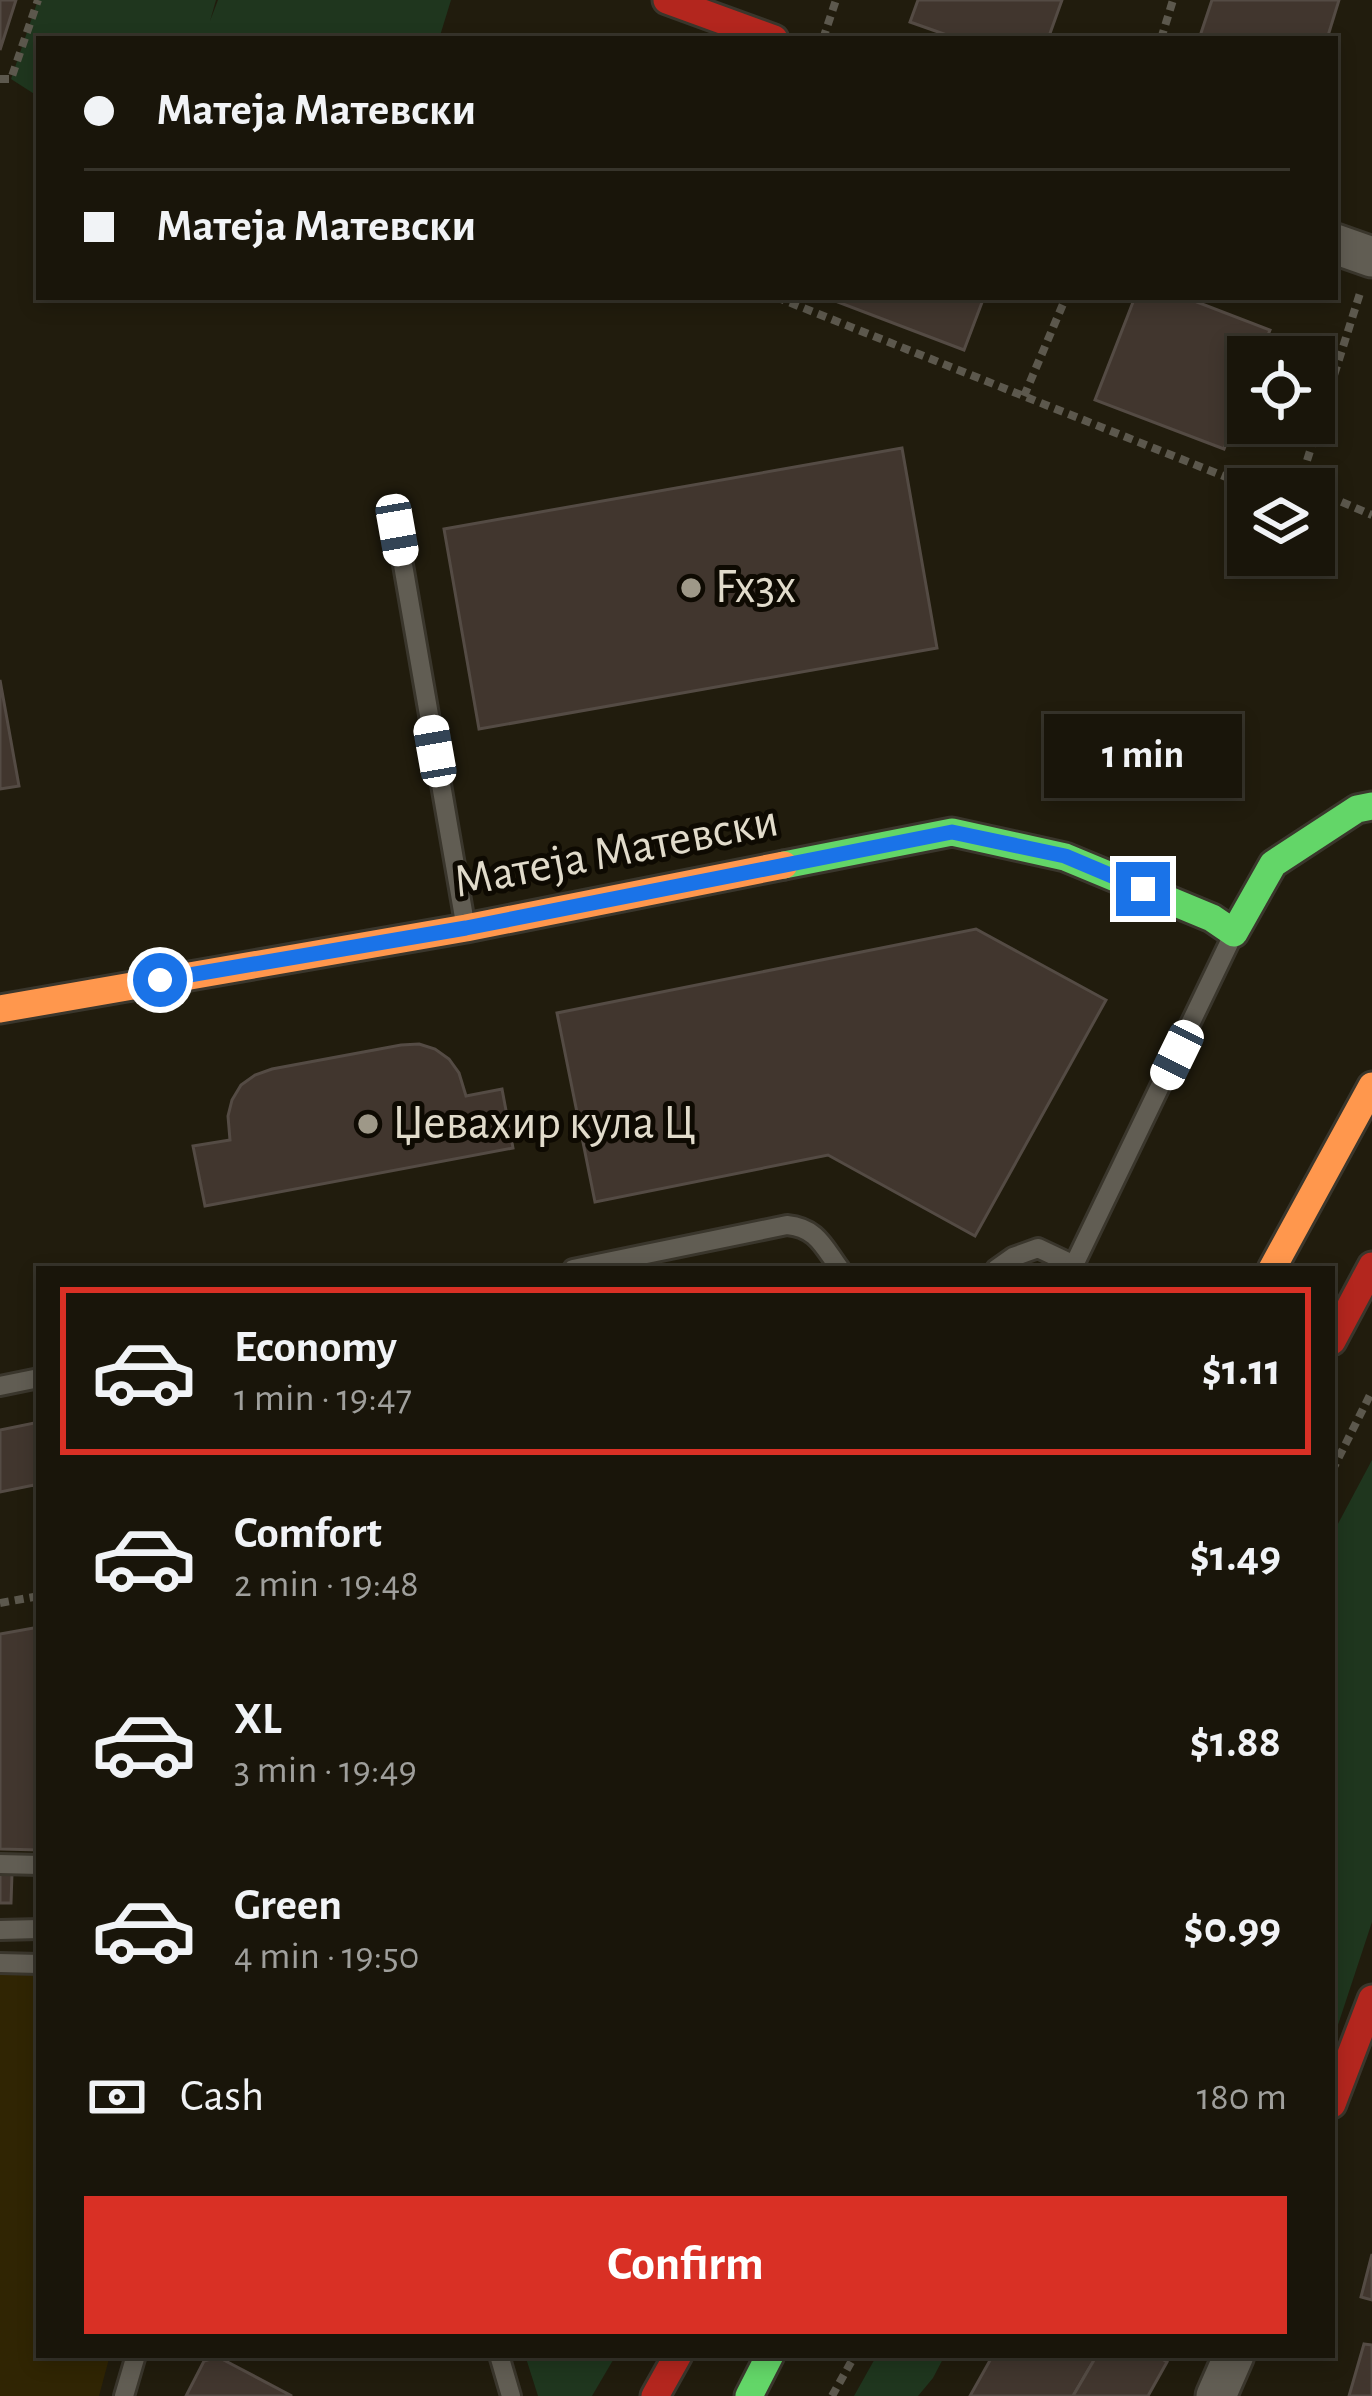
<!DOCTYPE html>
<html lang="en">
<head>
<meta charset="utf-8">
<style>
  :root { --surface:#19150a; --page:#262218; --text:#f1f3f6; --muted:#9f9f9c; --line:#37342b; --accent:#d93025 }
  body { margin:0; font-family:"Alegreya Sans",sans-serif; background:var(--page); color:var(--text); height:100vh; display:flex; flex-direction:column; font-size:45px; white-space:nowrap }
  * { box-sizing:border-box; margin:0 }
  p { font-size:39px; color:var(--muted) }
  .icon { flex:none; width:66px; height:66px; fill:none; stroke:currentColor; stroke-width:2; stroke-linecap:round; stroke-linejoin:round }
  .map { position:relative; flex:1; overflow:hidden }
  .side { position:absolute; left:36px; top:1266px; width:1299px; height:1092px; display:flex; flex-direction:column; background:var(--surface); border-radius:0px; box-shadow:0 6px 18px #0003,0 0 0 3px var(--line) }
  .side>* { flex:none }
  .hud { position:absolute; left:36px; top:36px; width:1302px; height:264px; border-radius:0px; box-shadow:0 6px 18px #0003,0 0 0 3px var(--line); display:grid; align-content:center; height:264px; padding:0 48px; background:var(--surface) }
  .fabs { position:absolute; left:1227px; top:336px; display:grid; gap:24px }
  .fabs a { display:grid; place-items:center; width:108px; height:108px; border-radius:0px; background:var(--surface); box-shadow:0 6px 18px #0003,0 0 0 3px var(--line); font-size:60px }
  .end { position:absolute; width:54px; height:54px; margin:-27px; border:15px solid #1a73e8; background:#fff; box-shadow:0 0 0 6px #fff }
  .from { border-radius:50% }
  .bubble { position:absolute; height:84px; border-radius:0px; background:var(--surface); box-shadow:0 6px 18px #0003,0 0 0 3px var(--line); font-size:39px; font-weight:600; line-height:84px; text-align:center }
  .car { position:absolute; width:36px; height:72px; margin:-36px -18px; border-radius:15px; box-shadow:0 0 9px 3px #0007; background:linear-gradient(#fff 24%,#345 0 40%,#fff 0 76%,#345 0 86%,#fff 0) }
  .hud b { display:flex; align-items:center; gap:42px; height:114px; font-size:45px }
  .hud b+b { border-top:3px solid var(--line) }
  .hud i { width:30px; height:30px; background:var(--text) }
  ul { padding:21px 0 0; list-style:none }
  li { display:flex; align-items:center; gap:36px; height:168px; margin:0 24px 18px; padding:0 24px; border:6px solid transparent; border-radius:0px }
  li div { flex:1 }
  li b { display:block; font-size:45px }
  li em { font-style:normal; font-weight:600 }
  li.current { border-color:var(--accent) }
  li>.icon { width:108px; height:108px; stroke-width:1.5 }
  .pay { display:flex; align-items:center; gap:30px; height:132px; padding:0 48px; font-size:45px }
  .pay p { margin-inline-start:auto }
  .primary-button { display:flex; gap:24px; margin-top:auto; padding:24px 48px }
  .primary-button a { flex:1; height:138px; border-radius:0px; background:var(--accent); color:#fff; font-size:48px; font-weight:600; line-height:138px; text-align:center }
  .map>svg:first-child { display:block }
</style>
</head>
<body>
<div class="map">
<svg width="1372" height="2396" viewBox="0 0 1372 2396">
  <rect width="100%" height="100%" fill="#211c0d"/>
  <!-- built -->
  <polygon fill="#302503" points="0,1974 39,1975 39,2355 110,2355 99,2396 0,2396"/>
  <!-- green -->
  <g fill="#1f361e">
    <polygon points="38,0 216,0 210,21 218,0 451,0 439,39 39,39 39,97 11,79"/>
    <polygon points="1372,1460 1372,1922 1332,2043 1332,1535"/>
    <polygon points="525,2355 616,2355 592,2396 538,2396"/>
    <polygon points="877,2355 945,2355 933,2378 918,2396 854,2396"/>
  </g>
  <!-- building -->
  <g fill="#41362e" stroke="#544b44" stroke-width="3">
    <polygon points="0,0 16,0 0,50"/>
    <polygon points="918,0 1062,0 1048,39 958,39 910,22"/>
    <polygon points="1212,0 1339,0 1327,39 1199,39"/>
    <polygon points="837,297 984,297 964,350 835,301"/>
    <polygon points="1135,297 1184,297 1270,330 1259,357 1248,357 1248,387 1224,449 1095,400"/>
    <polygon points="902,448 937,648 479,729 444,529"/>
    <polygon points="0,680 19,786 0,789"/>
    <polygon points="976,929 1106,1000 975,1236 828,1155 595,1202 557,1013"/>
    <polygon points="419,1044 435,1049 449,1059 459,1073 466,1096 502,1089 513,1148 205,1206 193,1146 230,1140 228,1116 232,1100 241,1085 255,1075 272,1069 401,1045"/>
    <polygon points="39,1422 39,1503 34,1485 0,1492 0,1430"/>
    <polygon points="39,1627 39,1850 0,1849 0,1634"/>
    <polygon points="0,1873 12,1873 11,1903 0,1903"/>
    <polygon points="1372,2254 1372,2300 1361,2297"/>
    <polygon points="1364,2344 1372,2345 1372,2396 1349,2396"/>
    <polygon points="993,2355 1097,2355 1073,2396 970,2396"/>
    <polygon points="1097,2355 1155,2355 1167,2362 1148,2396 1073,2396"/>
    <polygon points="218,2357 292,2396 186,2396 204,2361"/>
  </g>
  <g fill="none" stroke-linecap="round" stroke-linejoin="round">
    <!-- lane casing -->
    <g stroke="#3a362c" stroke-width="24">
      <g id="lane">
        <polyline points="397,530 465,923"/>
        <path d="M573 1269 787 1225C817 1228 823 1246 840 1269"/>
        <polyline points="996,1269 1013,1257 1038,1248 1074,1265"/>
        <polyline points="1072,1269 1232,937"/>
        <polyline points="0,1386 39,1378"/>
        <polyline points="0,1864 39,1865"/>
        <polyline points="0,1930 39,1929"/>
        <polyline points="0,1963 39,1964"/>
        <polyline points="499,2355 511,2396"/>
        <polyline points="124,2396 136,2355"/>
      </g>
    </g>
    <!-- street casing -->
    <g stroke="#3a362c" stroke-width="45">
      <g id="street">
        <polyline points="1335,244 1372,257"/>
        <polyline points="1216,2396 1234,2355"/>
      </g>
    </g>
    <!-- fast casing -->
    <g stroke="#3a362c" stroke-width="33">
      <g id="fast">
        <polyline points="784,865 952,832 1065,857 1212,918 1234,933 1273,864 1357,809 1372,806"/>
        <polyline points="749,2396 770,2355"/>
      </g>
    </g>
    <!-- slow casing -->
    <g stroke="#3a362c" stroke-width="33">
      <g id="slow">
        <polyline points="0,1009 466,928 784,865"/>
        <polyline points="1272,1269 1372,1086"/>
      </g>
    </g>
    <!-- jam casing -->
    <g stroke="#3a362c" stroke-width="33">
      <g id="jam">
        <polyline points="667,0 774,39"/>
        <polyline points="1332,1341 1372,1266"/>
        <polyline points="1332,2104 1372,1999"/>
        <polyline points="655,2396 678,2355"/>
      </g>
    </g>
    <!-- path -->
    <g stroke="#5c584d" stroke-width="8" stroke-dasharray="9 6" stroke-linecap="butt">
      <polyline points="823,39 836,0"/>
      <polyline points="1161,39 1173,0"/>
      <polyline points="0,79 11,79 38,0"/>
      <polyline points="776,297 1256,489"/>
      <polyline points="1024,396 1066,297"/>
      <polyline points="1298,489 1361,290"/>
      <polyline points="1314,490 1372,515"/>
      <polyline points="1332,1471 1372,1391"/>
      <polyline points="0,1603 39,1596"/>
      <polyline points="832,2396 855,2355"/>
    </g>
    <!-- lane -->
    <use href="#lane" stroke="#615d53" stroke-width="18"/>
    <!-- street -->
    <use href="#street" stroke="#615d53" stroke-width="39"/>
    <!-- fast -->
    <use href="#fast" stroke="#63d668" stroke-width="27"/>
    <!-- slow -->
    <use href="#slow" stroke="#ff974d" stroke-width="27"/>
    <!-- jam -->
    <use href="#jam" stroke="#b3261e" stroke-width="27"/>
  </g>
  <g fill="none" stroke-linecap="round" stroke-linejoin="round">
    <!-- route -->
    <polyline stroke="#1a73e8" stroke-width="15" points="160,980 466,928 952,832 1065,856 1143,889"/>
  </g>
  <!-- markers -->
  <g fill="#9e9888" stroke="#0e0a02" stroke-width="4.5">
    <circle cx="691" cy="588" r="12"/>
    <circle cx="368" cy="1124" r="12"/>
  </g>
  <g text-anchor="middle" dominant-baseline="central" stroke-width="10" stroke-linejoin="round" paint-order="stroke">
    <!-- poi labels -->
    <g font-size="48" fill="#e1dbcb" stroke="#0e0a02" text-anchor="start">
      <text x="715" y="588">Fx3x</text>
      <text x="392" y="1124">Џевахир кула Ц</text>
    </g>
    <!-- street labels -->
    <g font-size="48" fill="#e1dbcb" stroke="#0e0a02">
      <text transform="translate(616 852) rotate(-11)">Матеја Матевски</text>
    </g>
  </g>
</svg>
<div class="fabs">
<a><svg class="icon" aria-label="locate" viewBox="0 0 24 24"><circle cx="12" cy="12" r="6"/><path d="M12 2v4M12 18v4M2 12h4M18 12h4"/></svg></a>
<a><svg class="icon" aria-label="layers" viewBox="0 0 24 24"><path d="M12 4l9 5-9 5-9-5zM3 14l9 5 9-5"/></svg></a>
</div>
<i class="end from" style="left:160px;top:980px"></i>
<i class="end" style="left:1143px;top:889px"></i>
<div class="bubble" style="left:1044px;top:714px;width:198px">1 min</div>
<i class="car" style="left:397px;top:530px;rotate:170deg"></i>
<i class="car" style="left:435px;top:751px;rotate:350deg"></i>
<i class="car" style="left:1177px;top:1055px;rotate:206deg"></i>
<div class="hud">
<b><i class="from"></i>Матеја Матевски</b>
<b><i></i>Матеја Матевски</b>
</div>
<section class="side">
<ul>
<li class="current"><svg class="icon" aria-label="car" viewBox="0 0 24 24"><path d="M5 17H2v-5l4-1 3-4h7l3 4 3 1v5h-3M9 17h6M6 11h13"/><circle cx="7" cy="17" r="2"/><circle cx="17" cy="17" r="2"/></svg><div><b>Economy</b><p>1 min · 19:47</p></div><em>$1.11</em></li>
<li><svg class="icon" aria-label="car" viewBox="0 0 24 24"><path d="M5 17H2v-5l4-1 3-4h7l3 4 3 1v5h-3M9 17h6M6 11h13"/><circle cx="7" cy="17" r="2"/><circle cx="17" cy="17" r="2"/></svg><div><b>Comfort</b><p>2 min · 19:48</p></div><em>$1.49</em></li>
<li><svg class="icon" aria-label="car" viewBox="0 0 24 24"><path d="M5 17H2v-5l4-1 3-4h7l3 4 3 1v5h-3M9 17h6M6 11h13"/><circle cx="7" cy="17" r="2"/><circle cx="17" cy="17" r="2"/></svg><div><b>XL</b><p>3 min · 19:49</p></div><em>$1.88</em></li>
<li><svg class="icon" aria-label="car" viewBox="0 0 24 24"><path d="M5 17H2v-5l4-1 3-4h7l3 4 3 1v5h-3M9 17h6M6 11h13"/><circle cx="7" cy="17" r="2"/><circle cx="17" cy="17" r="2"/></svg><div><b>Green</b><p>4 min · 19:50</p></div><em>$0.99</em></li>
</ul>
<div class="pay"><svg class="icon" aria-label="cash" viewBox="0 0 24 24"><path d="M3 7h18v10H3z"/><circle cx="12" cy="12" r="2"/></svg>Cash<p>180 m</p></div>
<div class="primary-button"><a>Confirm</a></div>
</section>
</div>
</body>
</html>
